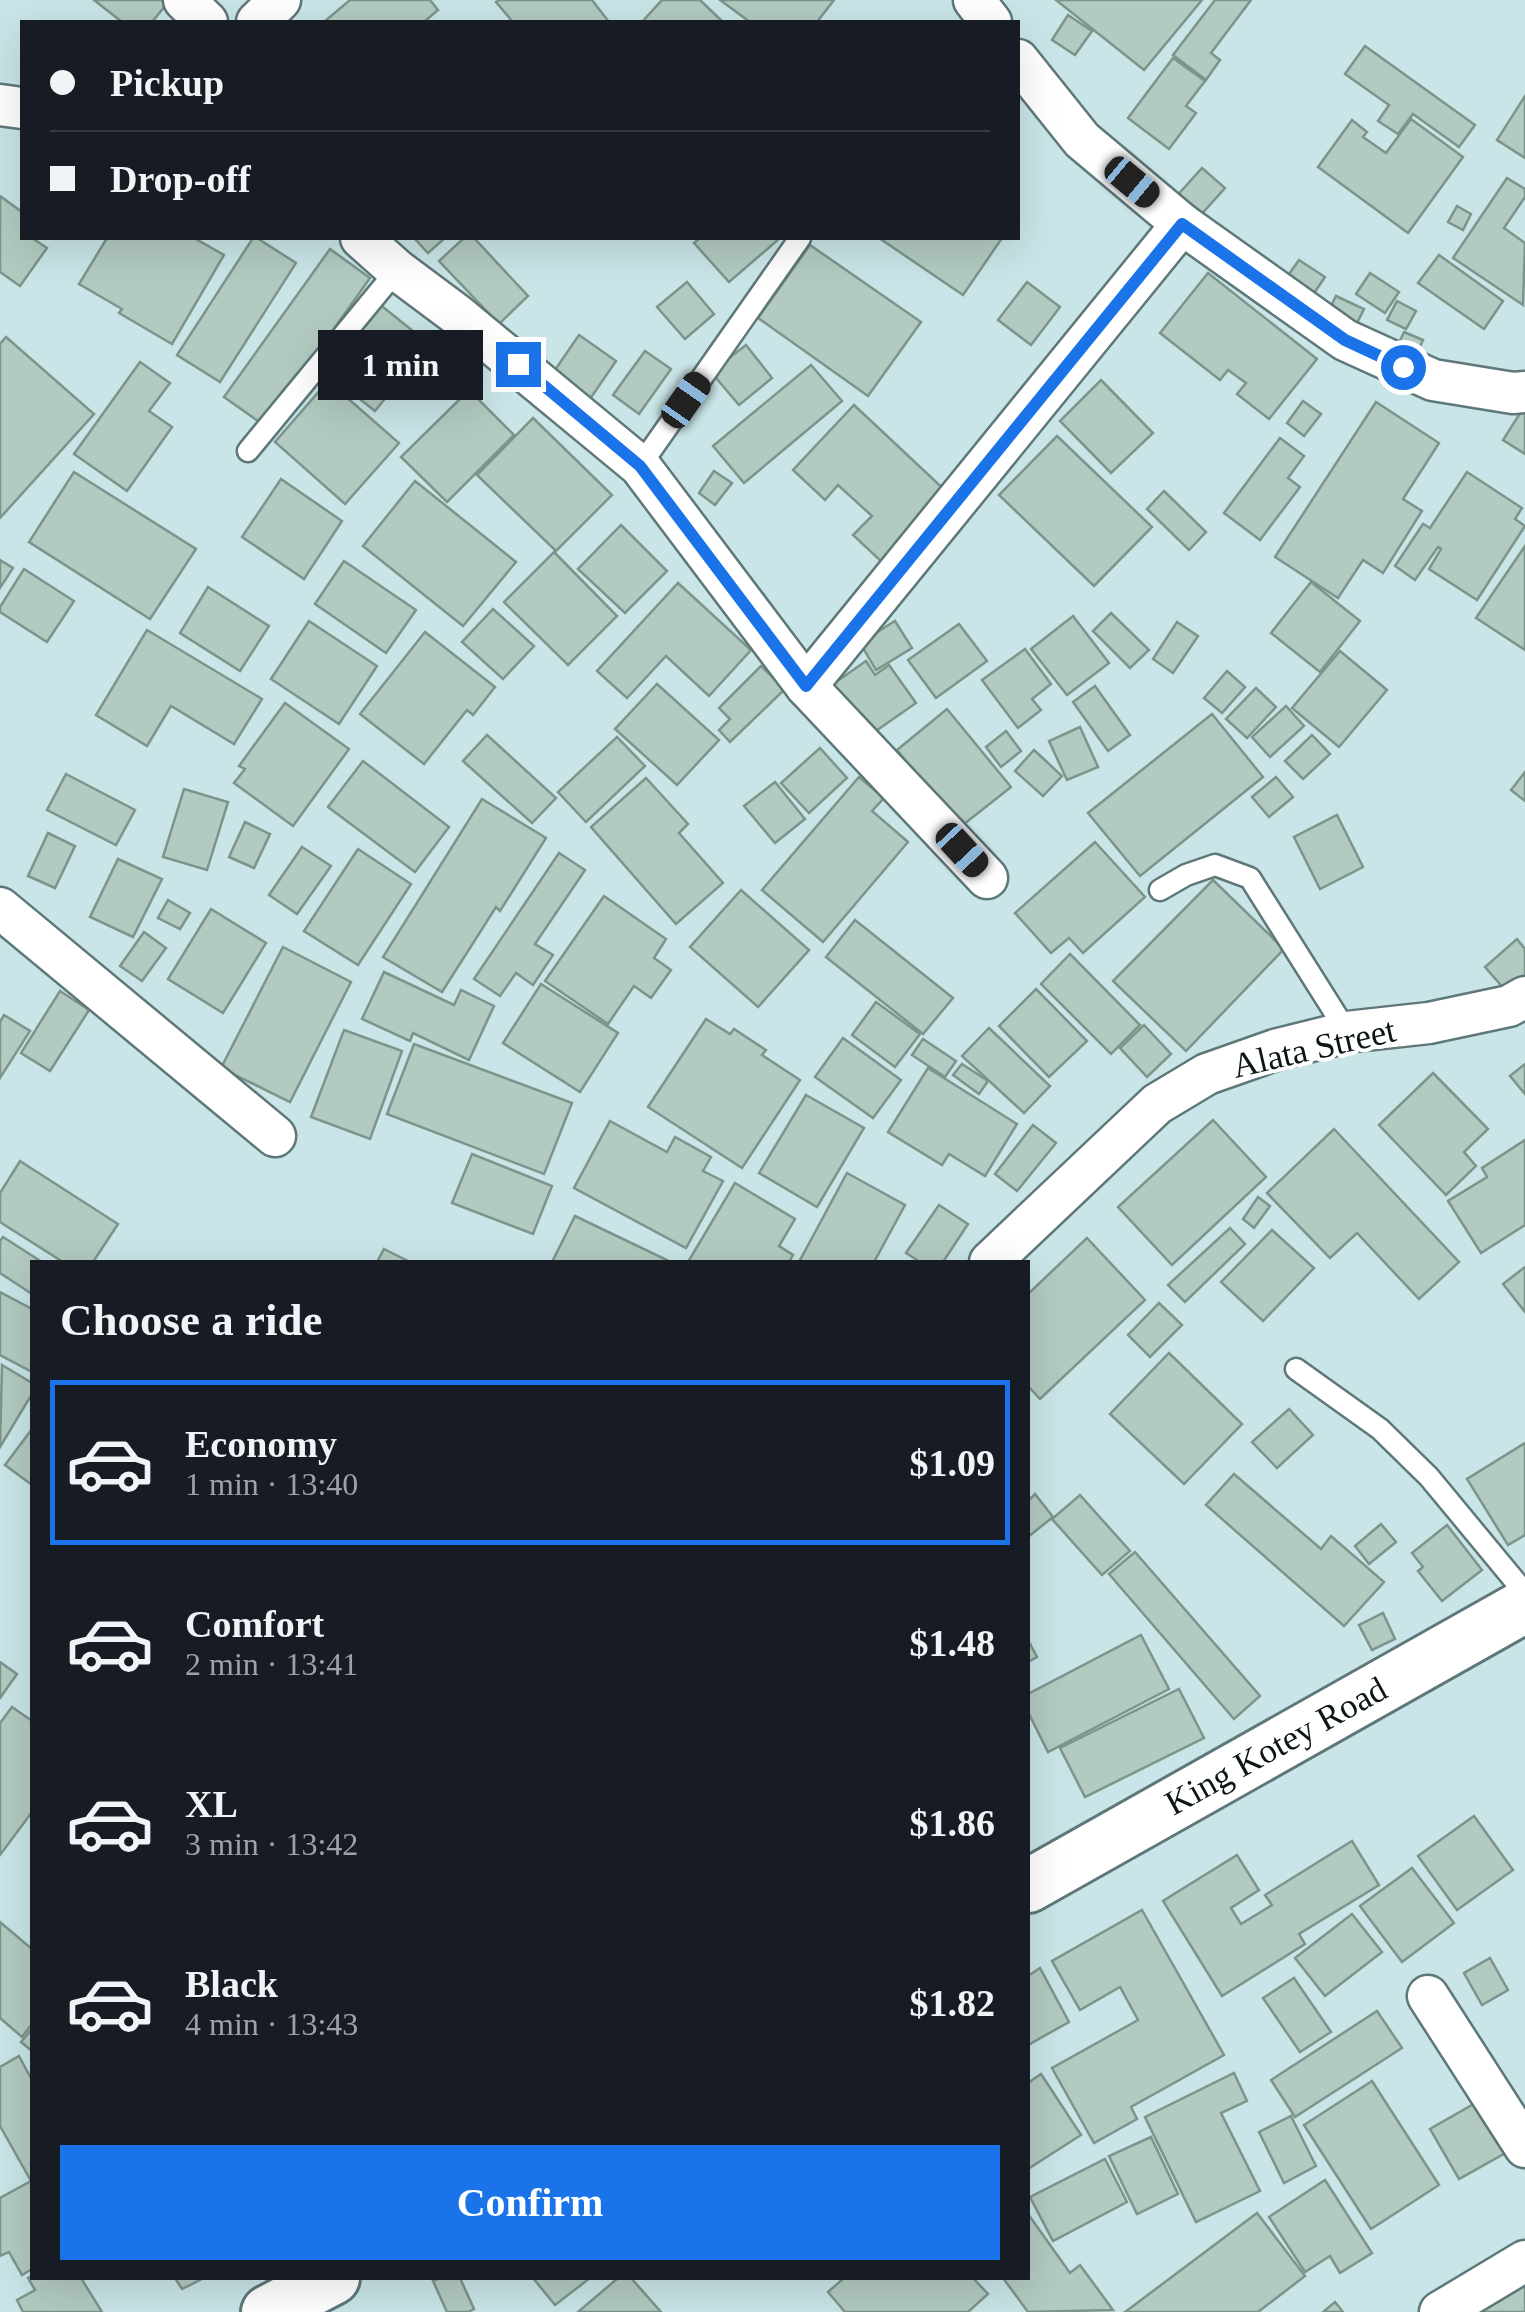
<!DOCTYPE html>
<html lang="en">
<head>
<meta charset="utf-8">
<style>
  :root { --surface:#171b24; --page:#20242c; --text:#f1f3f6; --muted:#9ea1a6; --line:#363941; --accent:#1a73e8 }
  body { margin:0; font-family:"Times New Roman",serif; background:var(--page); color:var(--text); height:100vh; display:flex; flex-direction:column; font-size:38px; white-space:nowrap }
  * { box-sizing:border-box; margin:0 }
  p { font-size:32px; color:var(--muted) }
  .icon { flex:none; width:55px; height:55px; fill:none; stroke:currentColor; stroke-width:2; stroke-linecap:round; stroke-linejoin:round }
  .map { position:relative; flex:1; overflow:hidden }
  .panel { position:absolute; left:30px; top:1260px; width:1000px; height:1020px; display:flex; flex-direction:column; background:var(--surface); border-radius:0px; box-shadow:0 10px 40px #0002 }
  .panel>* { flex:none }
  .hud { position:absolute; left:20px; top:20px; width:1000px; height:220px; border-radius:0px; box-shadow:0 10px 40px #0002; display:grid; align-content:center; height:220px; padding:0 30px; background:var(--surface) }
  .end { position:absolute; width:45px; height:45px; margin:-22px; border:12px solid #1a73e8; background:#fff; box-shadow:0 0 0 5px #fff }
  .from { border-radius:50% }
  .bubble { position:absolute; height:70px; border-radius:0px; background:var(--surface); box-shadow:0 10px 40px #0002; font-size:32px; font-weight:600; line-height:70px; text-align:center }
  .car { position:absolute; width:30px; height:60px; margin:-30px -15px; border-radius:12px; box-shadow:0 0 8px 2px #0007; background:linear-gradient(#222 24%,#8ab4d8 0 40%,#222 0 76%,#8ab4d8 0 86%,#222 0) }
  .hud b { display:flex; align-items:center; gap:35px; height:95px; font-size:38px }
  .hud b+b { border-top:2px solid var(--line) }
  .hud i { width:25px; height:25px; background:var(--text) }
  ul { padding:0; list-style:none }
  li { display:flex; align-items:center; gap:30px; height:165px; margin:0 20px 15px; padding:0 10px; border:5px solid transparent; border-radius:0px }
  li div { flex:1 }
  li b { display:block; font-size:38px }
  li em { font-style:normal; font-weight:600 }
  li.selected { border-color:var(--accent) }
  li>.icon { width:90px; height:90px; stroke-width:1.5 }
  h2 { padding:0 30px; font-size:45px; line-height:120px }
  .primary-button { display:flex; gap:20px; margin-top:auto; padding:20px 30px }
  .primary-button a { flex:1; height:115px; border-radius:0px; background:var(--accent); color:#fff; font-size:40px; font-weight:600; line-height:115px; text-align:center }
  .map>svg:first-child { display:block }
</style>
</head>
<body>
<div class="map">
<svg width="1525" height="2312" viewBox="0 0 1525 2312">
  <rect width="100%" height="100%" fill="#c9e5e7"/>
  <!-- building -->
  <g fill="#b2cac1" stroke="#7d948b" stroke-width="2.5">
    <polygon points="94,0 170,0 152,22 122,22"/>
    <polygon points="350,0 430,0 438,10 424,22 326,22 325,21"/>
    <polygon points="499,0 592,0 609,22 513,22 496,2"/>
    <polygon points="662,0 700,0 723,22 642,22"/>
    <polygon points="720,0 834,0 817,22 750,22"/>
    <polygon points="1056,0 1202,0 1144,70"/>
    <polygon points="1215,0 1251,0 1211,53 1220,60 1206,80 1173,55"/>
    <polygon points="1068,15 1092,31 1075,55 1052,40"/>
    <polygon points="1365,46 1475,125 1459,147 1413,114 1398,134 1378,121 1389,105 1345,74"/>
    <polygon points="1173,58 1205,81 1186,106 1196,113 1169,149 1128,118"/>
    <polygon points="1525,96 1525,158 1497,140"/>
    <polygon points="1411,119 1463,157 1408,233 1318,167 1352,120 1367,132 1363,137 1386,153"/>
    <polygon points="1202,168 1225,188 1198,218 1175,198"/>
    <polygon points="1507,178 1525,189 1525,197 1504,228 1525,243 1523,305 1453,258"/>
    <polygon points="0,196 22,212 22,238 32,238 47,248 20,286 0,272"/>
    <polygon points="1457,206 1471,214 1463,230 1448,222"/>
    <polygon points="107,238 194,238 224,255 172,344 119,313 122,309 79,284"/>
    <polygon points="253,238 257,238 296,263 220,382 177,355"/>
    <polygon points="414,238 445,238 428,253"/>
    <polygon points="464,238 474,238 528,296 499,324 439,261"/>
    <polygon points="700,238 780,238 729,282 694,243"/>
    <polygon points="879,238 1002,238 963,295"/>
    <polygon points="810,245 921,322 868,396 758,318"/>
    <polygon points="330,249 370,278 265,426 224,397"/>
    <polygon points="1439,255 1503,301 1484,329 1418,283"/>
    <polygon points="1299,260 1325,277 1308,302 1282,284"/>
    <polygon points="1208,273 1317,359 1269,419 1237,394 1246,383 1228,370 1220,380 1160,333"/>
    <polygon points="1370,273 1399,292 1385,313 1356,294"/>
    <polygon points="687,282 714,314 685,339 657,307"/>
    <polygon points="1027,282 1060,307 1031,345 998,320"/>
    <polygon points="1336,296 1364,309 1354,329 1326,316"/>
    <polygon points="1397,301 1416,311 1406,329 1387,320"/>
    <polygon points="378,303 429,344 375,411 324,371"/>
    <polygon points="1404,332 1423,340 1415,358 1396,349"/>
    <polygon points="579,335 616,361 590,399 553,373"/>
    <polygon points="6,337 94,414 0,518 0,344"/>
    <polygon points="746,345 772,378 739,405 711,372"/>
    <polygon points="645,351 671,369 639,414 613,395"/>
    <polygon points="140,362 170,383 149,411 172,427 127,491 74,454"/>
    <polygon points="811,365 842,401 744,483 713,446"/>
    <polygon points="1101,380 1153,433 1111,473 1060,421"/>
    <polygon points="328,381 399,443 345,504 275,442"/>
    <polygon points="469,390 514,435 447,502 401,457"/>
    <polygon points="1303,401 1321,414 1304,436 1287,423"/>
    <polygon points="1376,402 1439,443 1403,499 1422,511 1383,573 1363,560 1338,598 1275,557"/>
    <polygon points="854,405 949,494 884,564 853,535 872,516 838,485 825,500 793,470"/>
    <polygon points="1522,410 1525,412 1525,454 1503,440"/>
    <polygon points="533,418 612,495 556,551 477,475"/>
    <polygon points="1057,436 1152,527 1094,586 999,495"/>
    <polygon points="1280,438 1304,456 1288,478 1300,487 1260,540 1224,513"/>
    <polygon points="714,471 732,483 715,505 699,493"/>
    <polygon points="74,472 196,549 150,619 29,542"/>
    <polygon points="1467,472 1522,508 1515,519 1525,526 1477,600 1429,569 1441,549 1438,547 1415,580 1395,566 1423,524 1430,528"/>
    <polygon points="281,479 342,521 304,579 242,537"/>
    <polygon points="415,481 516,562 463,626 363,546"/>
    <polygon points="1164,491 1206,532 1189,550 1147,509"/>
    <polygon points="621,525 667,571 625,613 578,569"/>
    <polygon points="1525,546 1525,650 1476,618"/>
    <polygon points="554,552 617,616 568,665 504,602"/>
    <polygon points="0,560 13,568 0,588"/>
    <polygon points="344,561 416,610 386,653 315,604"/>
    <polygon points="24,569 74,601 47,642 0,612 0,607"/>
    <polygon points="1311,582 1360,621 1320,672 1271,633"/>
    <polygon points="678,583 751,650 709,696 666,656 627,698 597,671"/>
    <polygon points="208,587 269,626 240,671 180,633"/>
    <polygon points="493,609 534,646 503,679 462,642"/>
    <polygon points="1111,613 1149,650 1130,668 1093,631"/>
    <polygon points="1073,616 1109,663 1067,695 1031,649"/>
    <polygon points="309,621 377,666 339,724 271,679"/>
    <polygon points="895,621 912,648 876,670 860,643"/>
    <polygon points="1177,622 1198,636 1173,673 1153,659"/>
    <polygon points="959,624 987,661 936,698 908,660"/>
    <polygon points="147,630 262,699 234,744 171,706 147,746 96,715"/>
    <polygon points="425,632 495,687 473,715 467,710 424,764 360,714"/>
    <polygon points="1025,649 1051,684 1032,699 1041,710 1018,728 982,680"/>
    <polygon points="1340,651 1387,690 1339,747 1292,708"/>
    <polygon points="866,661 875,675 889,665 916,703 863,740 826,689"/>
    <polygon points="761,666 785,689 730,742 719,730 730,719 719,708"/>
    <polygon points="1227,671 1245,687 1222,713 1204,698"/>
    <polygon points="657,684 719,740 677,785 615,729"/>
    <polygon points="1095,686 1130,735 1108,751 1073,702"/>
    <polygon points="1256,688 1276,707 1247,738 1226,719"/>
    <polygon points="285,703 349,749 293,826 234,783 245,769 239,766"/>
    <polygon points="1286,706 1304,726 1270,757 1252,737"/>
    <polygon points="947,709 1011,787 959,828 897,750"/>
    <polygon points="1212,714 1263,777 1140,876 1088,813"/>
    <polygon points="1080,727 1098,767 1067,780 1049,741"/>
    <polygon points="1006,731 1021,751 1001,767 986,747"/>
    <polygon points="487,735 556,798 532,823 463,761"/>
    <polygon points="1312,735 1330,754 1303,779 1285,761"/>
    <polygon points="617,737 645,766 586,822 558,792"/>
    <polygon points="820,748 847,778 809,813 781,783"/>
    <polygon points="1034,750 1062,776 1043,796 1015,771"/>
    <polygon points="363,761 449,827 415,872 328,807"/>
    <polygon points="1525,772 1525,801 1511,790"/>
    <polygon points="66,774 135,810 116,845 47,810"/>
    <polygon points="859,777 884,798 872,811 908,842 823,942 762,890"/>
    <polygon points="1276,777 1293,797 1269,817 1252,797"/>
    <polygon points="646,778 688,824 679,833 723,883 676,924 591,827"/>
    <polygon points="775,782 805,819 775,843 744,806"/>
    <polygon points="184,789 228,802 207,870 163,857"/>
    <polygon points="482,799 546,838 500,911 496,907 442,992 383,957"/>
    <polygon points="1337,815 1363,867 1320,889 1294,837"/>
    <polygon points="245,822 270,834 254,868 229,857"/>
    <polygon points="48,833 75,846 55,888 28,876"/>
    <polygon points="1095,842 1145,897 1083,953 1069,938 1051,953 1015,913"/>
    <polygon points="302,847 331,866 297,914 269,895"/>
    <polygon points="358,849 411,884 358,965 304,931"/>
    <polygon points="559,853 585,870 535,944 553,955 533,985 516,973 500,996 474,979"/>
    <polygon points="118,859 162,879 133,937 90,917"/>
    <polygon points="1213,880 1284,949 1186,1051 1113,981"/>
    <polygon points="741,890 809,950 758,1007 690,947"/>
    <polygon points="604,896 666,939 654,958 671,970 651,998 634,986 608,1024 545,981"/>
    <polygon points="168,900 190,913 180,929 158,918"/>
    <polygon points="211,909 266,943 223,1013 168,979"/>
    <polygon points="855,920 953,998 923,1034 826,957"/>
    <polygon points="144,932 166,948 142,981 120,966"/>
    <polygon points="1517,939 1525,949 1525,977 1507,992 1485,967"/>
    <polygon points="283,947 351,982 290,1102 221,1068"/>
    <polygon points="1070,954 1140,1025 1111,1054 1041,984"/>
    <polygon points="384,972 454,1005 461,990 494,1006 469,1060 413,1033 410,1041 362,1019"/>
    <polygon points="541,984 618,1033 580,1092 503,1043"/>
    <polygon points="1036,989 1087,1041 1049,1077 999,1026"/>
    <polygon points="60,991 89,1010 50,1071 21,1053"/>
    <polygon points="876,1002 920,1034 895,1067 852,1035"/>
    <polygon points="4,1015 30,1031 0,1078 0,1022"/>
    <polygon points="706,1019 730,1034 734,1029 766,1050 762,1055 800,1080 742,1168 648,1107"/>
    <polygon points="1144,1025 1171,1054 1147,1077 1120,1048"/>
    <polygon points="989,1028 1050,1086 1024,1113 962,1056"/>
    <polygon points="344,1030 402,1051 370,1139 311,1117"/>
    <polygon points="843,1038 901,1080 873,1118 815,1077"/>
    <polygon points="923,1039 956,1061 945,1077 912,1055"/>
    <polygon points="414,1044 572,1103 544,1174 387,1114"/>
    <polygon points="962,1064 988,1081 979,1094 953,1075"/>
    <polygon points="1525,1064 1525,1094 1510,1076"/>
    <polygon points="928,1068 1017,1124 985,1176 949,1154 942,1165 888,1132"/>
    <polygon points="1433,1073 1488,1129 1464,1152 1476,1166 1446,1195 1379,1125"/>
    <polygon points="806,1095 864,1128 817,1207 759,1173"/>
    <polygon points="1213,1120 1266,1177 1172,1265 1118,1207"/>
    <polygon points="610,1121 667,1152 675,1137 711,1157 703,1171 723,1181 686,1248 574,1188"/>
    <polygon points="1033,1125 1056,1143 1017,1191 995,1174"/>
    <polygon points="1334,1129 1459,1262 1419,1299 1357,1233 1330,1258 1267,1193"/>
    <polygon points="1525,1140 1525,1225 1481,1253 1448,1201 1487,1177 1482,1168"/>
    <polygon points="472,1154 552,1186 533,1234 452,1203"/>
    <polygon points="20,1161 118,1224 93,1262 63,1262 0,1222 0,1193"/>
    <polygon points="847,1173 905,1205 874,1262 799,1262"/>
    <polygon points="735,1183 795,1219 779,1246 793,1255 789,1262 688,1262"/>
    <polygon points="1258,1197 1270,1206 1254,1228 1243,1219"/>
    <polygon points="939,1205 968,1224 943,1262 920,1262 906,1253"/>
    <polygon points="575,1216 667,1260 666,1262 552,1262"/>
    <polygon points="1230,1228 1245,1244 1185,1302 1168,1285"/>
    <polygon points="1272,1230 1314,1268 1263,1321 1221,1282"/>
    <polygon points="3,1237 42,1262 32,1262 32,1294 0,1273 0,1241"/>
    <polygon points="1087,1238 1145,1300 1040,1399 1028,1386 1028,1294"/>
    <polygon points="384,1249 410,1262 377,1262"/>
    <polygon points="1525,1267 1525,1312 1503,1284"/>
    <polygon points="0,1292 32,1309 32,1372 0,1355"/>
    <polygon points="1159,1303 1182,1325 1150,1357 1128,1335"/>
    <polygon points="1169,1353 1242,1424 1184,1484 1110,1414"/>
    <polygon points="2,1365 32,1383 32,1394 0,1447"/>
    <polygon points="1289,1409 1313,1435 1277,1468 1252,1442"/>
    <polygon points="32,1429 32,1485 5,1465"/>
    <polygon points="1525,1443 1525,1535 1508,1545 1467,1479"/>
    <polygon points="1234,1474 1321,1549 1331,1536 1384,1582 1344,1626 1206,1505"/>
    <polygon points="1035,1494 1053,1517 1028,1537 1028,1501"/>
    <polygon points="1080,1495 1130,1551 1102,1575 1052,1519"/>
    <polygon points="1381,1524 1396,1542 1369,1564 1355,1546"/>
    <polygon points="1447,1525 1482,1570 1442,1601 1418,1571 1423,1567 1412,1553"/>
    <polygon points="1135,1552 1260,1696 1234,1719 1109,1574"/>
    <polygon points="1383,1613 1395,1639 1372,1650 1359,1625"/>
    <polygon points="1141,1635 1169,1689 1048,1752 1028,1712 1028,1694"/>
    <polygon points="1028,1640 1037,1657 1028,1662"/>
    <polygon points="0,1662 17,1674 0,1698"/>
    <polygon points="1179,1689 1204,1738 1085,1797 1060,1748"/>
    <polygon points="12,1707 32,1721 32,1812 0,1855 0,1723"/>
    <polygon points="1474,1816 1513,1870 1457,1910 1418,1856"/>
    <polygon points="1352,1841 1379,1885 1299,1934 1305,1944 1222,1996 1163,1901 1237,1855 1259,1890 1231,1908 1241,1924 1272,1905 1265,1895"/>
    <polygon points="1412,1868 1454,1923 1402,1962 1360,1906"/>
    <polygon points="1142,1910 1224,2055 1131,2107 1137,2119 1094,2143 1052,2068 1138,2020 1120,1987 1080,2010 1052,1961"/>
    <polygon points="1352,1914 1382,1952 1325,1996 1295,1958"/>
    <polygon points="0,1922 32,1949 32,2024 22,2037 0,2018"/>
    <polygon points="1490,1958 1508,1990 1482,2005 1464,1973"/>
    <polygon points="1040,1968 1069,2022 1028,2045 1028,1976"/>
    <polygon points="1294,1978 1331,2032 1300,2052 1263,1998"/>
    <polygon points="1377,2011 1402,2048 1295,2117 1271,2080"/>
    <polygon points="32,2029 32,2051 21,2042"/>
    <polygon points="19,2056 32,2080 32,2269 22,2275 9,2252 0,2256 0,2198 31,2181 0,2126 0,2067"/>
    <polygon points="1234,2073 1247,2101 1221,2113 1260,2191 1196,2222 1145,2117"/>
    <polygon points="1041,2074 1081,2135 1028,2169 1028,2083"/>
    <polygon points="1372,2081 1439,2185 1371,2229 1304,2125"/>
    <polygon points="1479,2101 1509,2151 1459,2179 1430,2129"/>
    <polygon points="1291,2116 1316,2166 1284,2183 1259,2132"/>
    <polygon points="1151,2137 1178,2194 1137,2214 1109,2156"/>
    <polygon points="1105,2159 1127,2202 1053,2241 1030,2197"/>
    <polygon points="1325,2180 1372,2253 1340,2273 1330,2256 1305,2272 1269,2217"/>
    <polygon points="1257,2213 1305,2276 1258,2312 1125,2312"/>
    <polygon points="1028,2214 1070,2273 1080,2265 1113,2310 1028,2312 1003,2278 1028,2278"/>
    <polygon points="32,2276 32,2278 81,2278 102,2312 23,2312 17,2300 35,2290 28,2278"/>
    <polygon points="175,2278 204,2278 182,2289"/>
    <polygon points="440,2278 460,2278 474,2309 468,2312 447,2312 433,2281"/>
    <polygon points="533,2278 590,2278 555,2305"/>
    <polygon points="618,2278 631,2278 661,2312 578,2312"/>
    <polygon points="844,2278 973,2278 988,2294 968,2312 845,2312 828,2292"/>
    <polygon points="1525,2283 1525,2312 1474,2312"/>
    <polygon points="1335,2302 1343,2312 1323,2312"/>
  </g>
  <g fill="none" stroke-linecap="round" stroke-linejoin="round">
    <!-- service casing -->
    <g stroke="#5e7779" stroke-width="25">
      <g id="service">
        <polyline points="248,451 397,270"/>
        <polyline points="640,466 800,238"/>
        <polyline points="1160,890 1186,875 1215,865 1250,878 1347,1032"/>
        <polyline points="1296,1369 1380,1429 1429,1477 1525,1593"/>
      </g>
    </g>
    <!-- minor casing -->
    <g stroke="#5e7779" stroke-width="45">
      <g id="minor">
        <polyline points="184,0 207,22"/>
        <polyline points="974,0 991,22"/>
        <polyline points="257,22 280,0"/>
        <polyline points="1018,60 1082,140 1182,224 1345,340 1433,380 1513,393 1525,392"/>
        <polyline points="0,105 22,108"/>
        <polyline points="361,238 397,270 456,314 640,466 806,686 987,878"/>
        <polyline points="806,686 1182,224"/>
        <polyline points="0,908 275,1136"/>
        <polyline points="990,1262 1157,1104 1207,1074 1275,1050 1347,1032 1429,1023 1509,1006 1525,997"/>
        <polyline points="1428,1996 1525,2147"/>
        <polyline points="1440,2312 1525,2261"/>
      </g>
    </g>
    <!-- tertiary casing -->
    <g stroke="#5e7779" stroke-width="58">
      <g id="tertiary">
        <polyline points="1028,1886 1525,1606"/>
        <polyline points="268,2312 333,2278"/>
      </g>
    </g>
    <!-- service -->
    <use href="#service" stroke="#fff" stroke-width="20"/>
    <!-- minor -->
    <use href="#minor" stroke="#fff" stroke-width="40"/>
    <!-- tertiary -->
    <use href="#tertiary" stroke="#fff" stroke-width="52"/>
  </g>
  <g fill="none" stroke-linecap="round" stroke-linejoin="round">
    <!-- route -->
    <polyline stroke="#1a73e8" stroke-width="12" points="518,364 640,466 806,686 1182,224 1345,340 1403,367"/>
  </g>
  <g text-anchor="middle" dominant-baseline="central" stroke-width="8" stroke-linejoin="round" paint-order="stroke">
    <!-- street labels -->
    <g font-size="35" fill="#0c1617" stroke="#fff">
      <text transform="translate(1314 1048) rotate(-13)">Alata Street</text>
      <text transform="translate(1276 1746) rotate(-29)">King Kotey Road</text>
    </g>
  </g>
</svg>
<i class="end from" style="left:1403px;top:367px"></i>
<i class="end" style="left:518px;top:364px"></i>
<div class="bubble" style="left:318px;top:330px;width:165px">1 min</div>
<i class="car" style="left:1132px;top:182px;rotate:130deg"></i>
<i class="car" style="left:686px;top:400px;rotate:35deg"></i>
<i class="car" style="left:962px;top:850px;rotate:137deg"></i>
<div class="hud">
<b><i class="from"></i>Pickup</b>
<b><i></i>Drop-off</b>
</div>
<section class="panel">
<h2>Choose a ride</h2>
<ul>
<li class="selected"><svg class="icon" aria-label="car" viewBox="0 0 24 24"><path d="M5 17H2v-5l4-1 3-4h7l3 4 3 1v5h-3M9 17h6M6 11h13"/><circle cx="7" cy="17" r="2"/><circle cx="17" cy="17" r="2"/></svg><div><b>Economy</b><p>1 min · 13:40</p></div><em>$1.09</em></li>
<li><svg class="icon" aria-label="car" viewBox="0 0 24 24"><path d="M5 17H2v-5l4-1 3-4h7l3 4 3 1v5h-3M9 17h6M6 11h13"/><circle cx="7" cy="17" r="2"/><circle cx="17" cy="17" r="2"/></svg><div><b>Comfort</b><p>2 min · 13:41</p></div><em>$1.48</em></li>
<li><svg class="icon" aria-label="car" viewBox="0 0 24 24"><path d="M5 17H2v-5l4-1 3-4h7l3 4 3 1v5h-3M9 17h6M6 11h13"/><circle cx="7" cy="17" r="2"/><circle cx="17" cy="17" r="2"/></svg><div><b>XL</b><p>3 min · 13:42</p></div><em>$1.86</em></li>
<li><svg class="icon" aria-label="car" viewBox="0 0 24 24"><path d="M5 17H2v-5l4-1 3-4h7l3 4 3 1v5h-3M9 17h6M6 11h13"/><circle cx="7" cy="17" r="2"/><circle cx="17" cy="17" r="2"/></svg><div><b>Black</b><p>4 min · 13:43</p></div><em>$1.82</em></li>
</ul>
<div class="primary-button"><a>Confirm</a></div>
</section>
</div>
</body>
</html>
